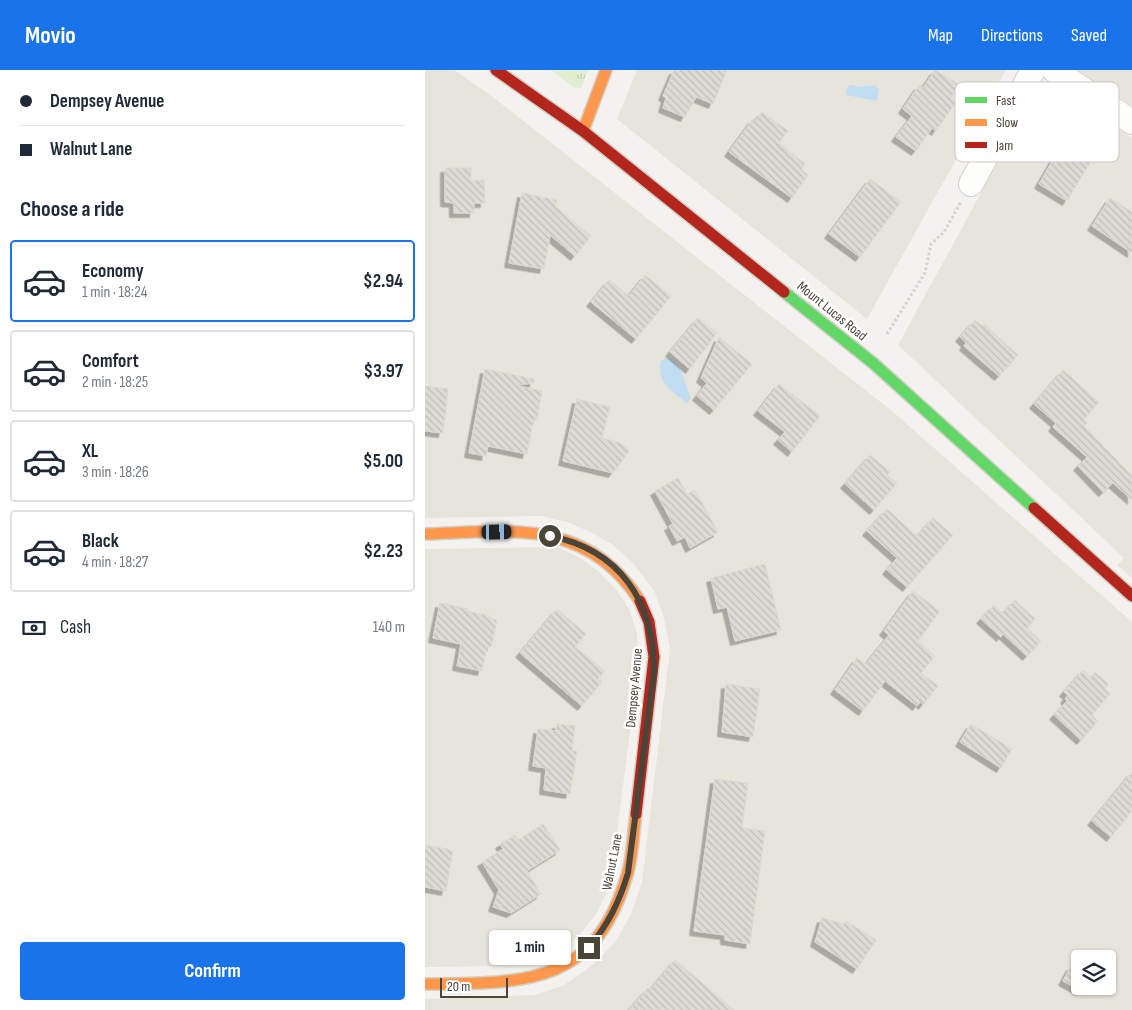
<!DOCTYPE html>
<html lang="en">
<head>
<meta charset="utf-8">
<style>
  :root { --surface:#fff; --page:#f6f6f7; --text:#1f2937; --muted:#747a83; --line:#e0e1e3; --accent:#1a73e8 }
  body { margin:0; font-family:"Sofia Sans Condensed",sans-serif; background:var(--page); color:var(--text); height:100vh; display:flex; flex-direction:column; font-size:19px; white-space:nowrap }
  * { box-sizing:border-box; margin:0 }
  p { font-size:16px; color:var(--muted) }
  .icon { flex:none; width:28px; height:28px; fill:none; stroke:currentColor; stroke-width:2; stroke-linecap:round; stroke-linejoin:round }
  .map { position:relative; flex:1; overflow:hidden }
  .sheet { display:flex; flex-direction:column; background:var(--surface); width:425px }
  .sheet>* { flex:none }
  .guide { display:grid; align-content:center; height:110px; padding:0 20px; background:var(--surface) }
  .controls { position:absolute; left:646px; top:880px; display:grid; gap:10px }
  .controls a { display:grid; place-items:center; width:45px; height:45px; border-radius:5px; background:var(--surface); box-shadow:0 1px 4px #0004; font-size:25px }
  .scale { position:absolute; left:15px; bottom:12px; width:68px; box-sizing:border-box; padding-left:5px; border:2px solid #4b4439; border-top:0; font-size:14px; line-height:18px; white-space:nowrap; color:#4b4439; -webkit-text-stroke:4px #fff; paint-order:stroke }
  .end { position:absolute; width:22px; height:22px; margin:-11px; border:6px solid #4b4439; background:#fff; box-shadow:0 0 0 2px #fff }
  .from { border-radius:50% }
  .bubble { position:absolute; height:35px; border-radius:5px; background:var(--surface); box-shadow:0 1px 4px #0004; font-size:16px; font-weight:700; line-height:35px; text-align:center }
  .car { position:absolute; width:15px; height:30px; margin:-15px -8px; border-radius:6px; box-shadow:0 0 4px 1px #0007; background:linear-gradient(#222 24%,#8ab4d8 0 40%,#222 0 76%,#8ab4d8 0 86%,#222 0) }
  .guide b { display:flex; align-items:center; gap:18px; height:48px; font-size:19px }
  .guide b+b { border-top:1px solid var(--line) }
  .guide i { width:12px; height:12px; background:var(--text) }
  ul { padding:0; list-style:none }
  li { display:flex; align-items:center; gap:15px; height:82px; margin:0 10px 8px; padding:0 10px; border:2px solid var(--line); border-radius:5px }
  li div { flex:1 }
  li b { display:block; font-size:19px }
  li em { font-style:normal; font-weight:700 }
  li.selected { border-color:var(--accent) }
  li>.icon { width:45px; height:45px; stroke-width:1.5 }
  h2 { padding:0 20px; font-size:22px; line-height:60px }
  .pay { display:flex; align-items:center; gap:12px; height:55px; padding:0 20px; font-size:19px }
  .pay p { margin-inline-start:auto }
  .button { display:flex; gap:10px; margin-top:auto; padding:10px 20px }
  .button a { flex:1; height:58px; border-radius:5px; background:var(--accent); color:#fff; font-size:20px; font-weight:700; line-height:58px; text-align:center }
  header { display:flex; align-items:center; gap:30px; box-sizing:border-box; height:70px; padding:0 25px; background:var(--accent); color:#fff }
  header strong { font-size:24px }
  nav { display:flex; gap:28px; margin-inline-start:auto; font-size:18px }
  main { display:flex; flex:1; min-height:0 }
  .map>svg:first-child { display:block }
</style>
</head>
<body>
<header>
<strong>Movio</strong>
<nav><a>Map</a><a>Directions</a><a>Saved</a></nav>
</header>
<main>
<section class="sheet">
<div class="guide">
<b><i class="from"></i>Dempsey Avenue</b>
<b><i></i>Walnut Lane</b>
</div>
<h2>Choose a ride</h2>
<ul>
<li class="selected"><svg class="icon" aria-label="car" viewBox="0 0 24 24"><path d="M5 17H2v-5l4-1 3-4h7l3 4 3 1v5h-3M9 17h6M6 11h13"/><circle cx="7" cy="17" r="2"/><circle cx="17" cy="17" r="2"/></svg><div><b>Economy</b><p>1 min · 18:24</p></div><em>$2.94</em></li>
<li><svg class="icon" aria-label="car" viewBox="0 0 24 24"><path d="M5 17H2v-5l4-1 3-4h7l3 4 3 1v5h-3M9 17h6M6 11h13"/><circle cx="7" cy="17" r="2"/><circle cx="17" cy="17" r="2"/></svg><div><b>Comfort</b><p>2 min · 18:25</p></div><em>$3.97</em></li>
<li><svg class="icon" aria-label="car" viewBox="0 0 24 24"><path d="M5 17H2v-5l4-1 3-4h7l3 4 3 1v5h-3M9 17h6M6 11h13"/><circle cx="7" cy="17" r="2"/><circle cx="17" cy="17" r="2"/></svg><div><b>XL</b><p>3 min · 18:26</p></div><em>$5.00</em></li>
<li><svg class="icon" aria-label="car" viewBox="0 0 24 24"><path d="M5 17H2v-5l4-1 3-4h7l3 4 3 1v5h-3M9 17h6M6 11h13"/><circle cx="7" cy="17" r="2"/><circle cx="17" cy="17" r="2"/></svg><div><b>Black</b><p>4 min · 18:27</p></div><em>$2.23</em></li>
</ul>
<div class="pay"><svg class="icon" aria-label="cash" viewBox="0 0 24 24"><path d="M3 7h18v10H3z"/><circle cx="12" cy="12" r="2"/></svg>Cash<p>140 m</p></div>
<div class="button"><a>Confirm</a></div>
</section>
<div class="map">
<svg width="707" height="940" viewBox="0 0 707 940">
  <defs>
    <pattern id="grass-tufts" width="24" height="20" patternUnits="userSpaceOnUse" patternTransform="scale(1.25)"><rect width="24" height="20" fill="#e1eecf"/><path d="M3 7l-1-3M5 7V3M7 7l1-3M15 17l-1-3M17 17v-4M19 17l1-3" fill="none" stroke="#c3cdb2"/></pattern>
    <pattern id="building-back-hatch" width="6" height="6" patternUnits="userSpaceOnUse" patternTransform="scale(1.25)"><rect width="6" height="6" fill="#dedbd6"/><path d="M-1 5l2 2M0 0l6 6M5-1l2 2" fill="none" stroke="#c0bdb8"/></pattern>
    <filter id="shadow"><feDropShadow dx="-4.5" dy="4.5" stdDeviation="0" flood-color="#0004"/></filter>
  </defs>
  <rect width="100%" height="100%" fill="#f4f2ee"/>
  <!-- residential -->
  <g fill="#e7e4dc" fill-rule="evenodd">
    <path d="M0 0H29L68 27 467 341 707 552V940H0V929L110 925 139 915 165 897 189 874 206 844 217 812 245 579 239 547 229 520 205 490 187 474 165 462 142 452 116 446 0 448ZM655 889H682V916H655Z"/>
    <polygon points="212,0 581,0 442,249 192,49"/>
    <polygon points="652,0 707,0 707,36"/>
    <polygon points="618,17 629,18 707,68 707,508 692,495 699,488 473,275 610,24"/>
    <polygon points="132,477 157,489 174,502 191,519 204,539 212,563 213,599 185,816 172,843 155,864 135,881 111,893 81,896 0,897 0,479"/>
  </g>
  <!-- grass -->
  <polygon fill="url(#grass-tufts)" points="126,0 163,0 156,18 148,17"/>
  <!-- water -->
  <g fill="#c0ddf1">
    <polygon points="427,15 435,17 450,15 454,19 452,31 421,25 423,16"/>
    <path d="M240 288C257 289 260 315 266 328L262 333C246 321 231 312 236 291Z"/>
  </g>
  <!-- building -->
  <g fill="url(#building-back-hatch)" stroke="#dcd9d4" filter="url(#shadow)">
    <polygon points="249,0 302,0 288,34 271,27 260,47 238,38 241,28 238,26"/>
    <polygon points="510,0 535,15 526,28 531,32 511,61 507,58 491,81 471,67 487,46 478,39 494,15 498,18"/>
    <polygon points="337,42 363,61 354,73 380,94 376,99 383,105 367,128 304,82 328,49 330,51"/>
    <polygon points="640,69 669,86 642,131 614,114"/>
    <polygon points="20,98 46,98 46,111 59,110 60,133 49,133 49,143 29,143 29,133 20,132"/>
    <polygon points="445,109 476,132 435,187 404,164"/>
    <polygon points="97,123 132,130 130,136 166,166 150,186 125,165 119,199 84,193"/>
    <polygon points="685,128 707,142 707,183 667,156"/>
    <polygon points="220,205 246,226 211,269 166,232 184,210 204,226"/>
    <polygon points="273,248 292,263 265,299 245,282"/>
    <polygon points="550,250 557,256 559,254 593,285 574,306 539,276 541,273 535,267"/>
    <polygon points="294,267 327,294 289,340 272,326 282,313 276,308"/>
    <polygon points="60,299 109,309 109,313 90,315 117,321 112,350 108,350 102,384 63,376 61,386 44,383"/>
    <polygon points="638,300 674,332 658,350 662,353 659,356 707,406 707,430 688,413 678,422 653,396 662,387 628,357 631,353 609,334"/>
    <polygon points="354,314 395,346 367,382 353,370 360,362 333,341"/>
    <polygon points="0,316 23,319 18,363 0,361"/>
    <polygon points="152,329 185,337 177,368 193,372 205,380 188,403 138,391"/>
    <polygon points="445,385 465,402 462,405 472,413 449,440 420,414"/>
    <polygon points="253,408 262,424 270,420 293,462 265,478 260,467 252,471 244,456 248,454 230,421"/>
    <polygon points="462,439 492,466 508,448 528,465 482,517 462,500 472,488 442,461"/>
    <polygon points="340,494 356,560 310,571 302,537 293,539 286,508"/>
    <polygon points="488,521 515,541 493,571 510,586 496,603 513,616 498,635 495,632 492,636 460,611 438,641 410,620 432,588 441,594 464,565 459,561"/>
    <polygon points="590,530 610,549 602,558 616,571 602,586 578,564 576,567 556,549 569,535 577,543"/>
    <polygon points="15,533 43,539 42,541 65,546 64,548 72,550 66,577 62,576 57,601 32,596 36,574 8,568"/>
    <polygon points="132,539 161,564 150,577 180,601 173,609 177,612 157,636 95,583"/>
    <polygon points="658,600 666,607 670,602 683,614 680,619 685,624 667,645 673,651 656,670 629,645 642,631 640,629 643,625 639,622"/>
    <polygon points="301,614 335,619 328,667 297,662"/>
    <polygon points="132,654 150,656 147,681 152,681 145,724 119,720 121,698 108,696 113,659 131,661"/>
    <polygon points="546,654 587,679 576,698 535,672"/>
    <polygon points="707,702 707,741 686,767 667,751"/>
    <polygon points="290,709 323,713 317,758 340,761 325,874 300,870 300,865 269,861"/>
    <polygon points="118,754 135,780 102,801 116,824 86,843 68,837 74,820 57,792 78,779 75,774 90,765 93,770"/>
    <polygon points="0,775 28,780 21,821 0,817"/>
    <polygon points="397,848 419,854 421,851 451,870 432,899 390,872"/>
    <polygon points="250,890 276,912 309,940 204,940 223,918 225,920"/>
    <polygon points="646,896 655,901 655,916 658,916 656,921 638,911"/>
  </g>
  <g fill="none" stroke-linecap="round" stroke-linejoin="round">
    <!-- street casing -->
    <g stroke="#d2d0cb" stroke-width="26">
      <g id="street">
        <polyline points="629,0 707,52"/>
        <polyline points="546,114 608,0"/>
      </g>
    </g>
    <!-- fast casing -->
    <g stroke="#d3cfc5" stroke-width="14">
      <polyline id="fast" points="359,222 448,293 609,438"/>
    </g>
    <!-- slow casing -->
    <g stroke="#d3cfc5" stroke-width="14">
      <g id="slow">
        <polyline points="158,61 181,0"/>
        <path d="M0 464C86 461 162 448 215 531"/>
        <path d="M0 914C100 913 170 916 202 805 208 786 208 764 211 744"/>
      </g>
    </g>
    <!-- jam casing -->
    <g stroke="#d3cfc5" stroke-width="14">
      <g id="jam">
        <polyline points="71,0 158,61 359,222"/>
        <polyline points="609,438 707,526"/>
        <polyline points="211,744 229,587 224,552 215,531"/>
      </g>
    </g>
    <!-- path -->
    <polyline stroke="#d3d2cc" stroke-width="3" stroke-dasharray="2.5 2.5" stroke-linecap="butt" points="462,264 500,203 506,174 519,162 536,132"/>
    <!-- street -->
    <use href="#street" stroke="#fdfdfc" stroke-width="24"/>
    <!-- fast -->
    <use href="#fast" stroke="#63d668" stroke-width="11"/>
    <!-- slow -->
    <use href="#slow" stroke="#ff974d" stroke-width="11"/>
    <!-- jam -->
    <use href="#jam" stroke="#b3261e" stroke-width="11"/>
  </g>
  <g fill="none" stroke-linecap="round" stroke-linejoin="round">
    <!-- route -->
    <path stroke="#4b4439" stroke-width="6" d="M125 466C195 480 229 531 229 601L203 803C194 833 183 854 164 878"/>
  </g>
  <g text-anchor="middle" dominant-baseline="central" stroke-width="5" stroke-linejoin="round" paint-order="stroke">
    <!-- street labels -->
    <g font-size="14" fill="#4b4439" stroke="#fff">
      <text transform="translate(407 241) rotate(39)">Mount Lucas Road</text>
      <text transform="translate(209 618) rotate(-85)">Dempsey Avenue</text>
      <text transform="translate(187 792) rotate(-79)">Walnut Lane</text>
    </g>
  </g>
  <!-- legend -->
  <rect x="530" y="12" width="164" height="80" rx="8" fill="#fff" stroke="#c9c7c4" stroke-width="1"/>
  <rect x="540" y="27" width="22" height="6" fill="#63d668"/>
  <rect x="540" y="49" width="22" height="7" fill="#ff974d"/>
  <rect x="540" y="72" width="22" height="6" fill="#b3261e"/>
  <g font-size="14" fill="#4b4439">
    <text x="571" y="35">Fast</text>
    <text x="571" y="57">Slow</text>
    <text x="571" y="80">Jam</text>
  </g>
</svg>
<div class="controls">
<a><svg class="icon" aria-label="layers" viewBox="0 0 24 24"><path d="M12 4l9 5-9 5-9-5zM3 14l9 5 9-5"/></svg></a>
</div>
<div class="scale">20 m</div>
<i class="end from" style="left:125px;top:466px"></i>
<i class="end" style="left:164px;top:878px"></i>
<div class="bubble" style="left:64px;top:860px;width:82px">1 min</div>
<i class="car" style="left:72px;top:462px;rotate:89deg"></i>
</div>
</main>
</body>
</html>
